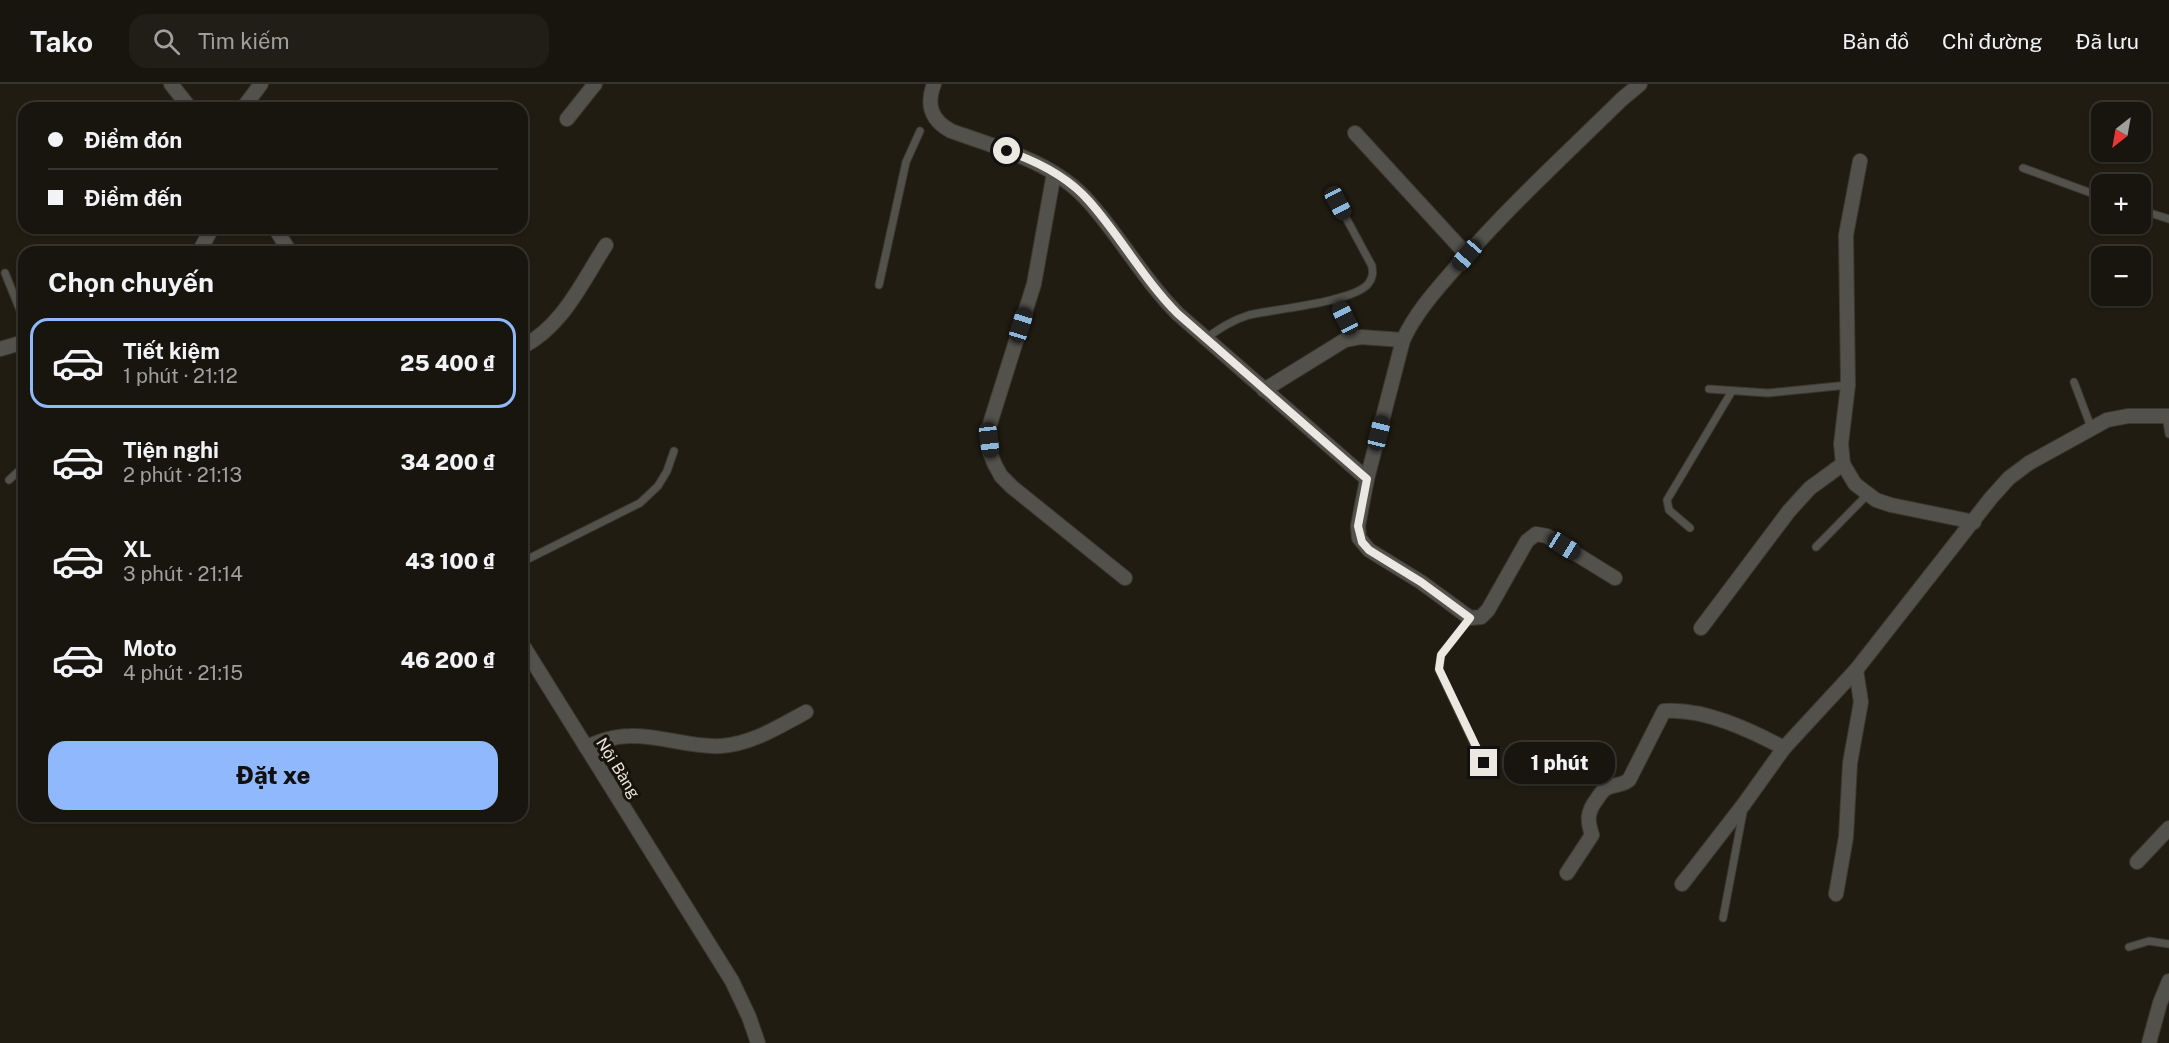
<!DOCTYPE html>
<html lang="vi">
<head>
<meta charset="utf-8">
<style>
  :root { --surface:#18150e; --page:#211e17; --text:#f1f3f6; --muted:#9f9f9e; --line:#36342e; --accent:#90b8fd }
  body { margin:0; font-family:"Public Sans",sans-serif; background:var(--page); color:var(--text); height:100vh; display:flex; flex-direction:column; font-size:22px; white-space:nowrap }
  * { box-sizing:border-box; margin:0 }
  p { font-size:20px; color:var(--muted) }
  .icon { flex:none; width:33px; height:33px; fill:none; stroke:currentColor; stroke-width:2; stroke-linecap:round; stroke-linejoin:round }
  .map { position:relative; flex:1; overflow:hidden }
  .drawer { position:absolute; left:18px; top:162px; width:510px; height:576px; display:flex; flex-direction:column; background:var(--surface); border-radius:18px; box-shadow:0 2px 4px #0004,0 0 0 2px var(--line) }
  .drawer>* { flex:none }
  .hud { position:absolute; left:18px; top:18px; width:510px; height:132px; border-radius:18px; box-shadow:0 2px 4px #0004,0 0 0 2px var(--line); display:grid; align-content:center; height:132px; padding:0 30px; background:var(--surface) }
  .needle { width:39px; rotate:211deg }
  .tools { position:absolute; left:2091px; top:18px; display:grid; gap:12px }
  .tools a { display:grid; place-items:center; width:60px; height:60px; border-radius:12px; background:var(--surface); box-shadow:0 2px 4px #0004,0 0 0 2px var(--line); font-size:30px }
  .end { position:absolute; width:27px; height:27px; margin:-14px; border:8px solid #ebe8e1; background:#111; box-shadow:0 0 0 3px #111 }
  .from { border-radius:50% }
  .bubble { position:absolute; height:42px; border-radius:18px; background:var(--surface); box-shadow:0 2px 4px #0004,0 0 0 2px var(--line); font-size:20px; font-weight:800; line-height:42px; text-align:center }
  .car { position:absolute; width:18px; height:36px; margin:-18px -9px; border-radius:8px; box-shadow:0 0 4px 2px #0007; background:linear-gradient(#222 24%,#8ab4d8 0 40%,#222 0 76%,#8ab4d8 0 86%,#222 0) }
  .hud b { display:flex; align-items:center; gap:21px; height:57px; font-size:22px }
  .hud b+b { border-top:2px solid var(--line) }
  .hud i { width:15px; height:15px; background:var(--text) }
  ul { padding:0; list-style:none }
  li { display:flex; align-items:center; gap:18px; height:90px; margin:0 12px 9px; padding:0 18px; border:3px solid transparent; border-radius:18px }
  li div { flex:1 }
  li b { display:block; font-size:22px }
  li em { font-style:normal; font-weight:800 }
  li.on { border-color:var(--accent) }
  li>.icon { width:54px; height:54px; stroke-width:1.5 }
  h2 { padding:0 30px; font-size:27px; line-height:72px }
  .primary-button { display:flex; gap:12px; margin-top:auto; padding:12px 30px }
  .primary-button a { flex:1; height:69px; border-radius:18px; background:var(--accent); color:#111; font-size:24px; font-weight:800; line-height:69px; text-align:center }
  header { display:flex; align-items:center; gap:36px; box-sizing:border-box; height:84px; padding:0 30px; background:var(--surface); border-bottom:2px solid var(--line) }
  header strong { font-size:28px }
  nav { display:flex; gap:33px; margin-inline-start:auto; font-size:21px }
  .search { width:420px; height:54px; background:var(--page); display:flex; align-items:center; gap:15px; box-sizing:border-box; padding:0 21px; border-radius:18px; color:var(--muted); font-size:22px }
  .map>svg:first-child { display:block }
</style>
</head>
<body>
<header>
<strong>Tako</strong>
<div class="search"><svg class="icon" aria-label="search" viewBox="0 0 24 24"><circle cx="10" cy="10" r="6"/><path d="M15 15l6 6"/></svg>Tìm kiếm</div>
<nav><a>Bản đồ</a><a>Chỉ đường</a><a>Đã lưu</a></nav>
</header>
<div class="map">
<svg width="2169" height="959" viewBox="0 0 2169 959">
  <rect width="100%" height="100%" fill="#201c12"/>
  <g fill="none" stroke-linecap="round" stroke-linejoin="round">
    <!-- service casing -->
    <g stroke="#3c392f" stroke-width="9">
      <g id="service">
        <polyline points="2023,84 2102,113"/>
        <polyline points="2140,126 2169,135"/>
        <polyline points="5,189 24,236"/>
        <polyline points="879,201 906,78 920,47"/>
        <polyline points="1335,215 1354,253"/>
        <path d="M1205 255C1219 245 1232 236 1249 231 1275 225 1353 218 1368 200 1373 194 1373 189 1372 182L1338 119"/>
        <polyline points="2074,298 2091,343"/>
        <polyline points="1709,305 1768,309 1848,301"/>
        <polyline points="2166,332 2169,350"/>
        <polyline points="9,396 24,382"/>
        <polyline points="1690,444 1669,426 1667,416 1732,307"/>
        <polyline points="1816,463 1867,411"/>
        <polyline points="522,478 640,419 658,402 667,387 674,367"/>
        <polyline points="1470,534 1441,571 1439,586 1483,679"/>
        <polyline points="1723,834 1743,728"/>
        <polyline points="2129,863 2149,857 2169,860"/>
      </g>
    </g>
    <!-- minor casing -->
    <g stroke="#3c392f" stroke-width="16">
      <g id="minor">
        <polyline points="171,0 190,24"/>
        <path d="M934 0C926 21 931 36 951 47 999 64 1054 78 1089 118 1121 154 1144 196 1178 230L1367 395"/>
        <polyline points="243,24 261,0"/>
        <polyline points="567,35 595,0"/>
        <polyline points="1355,49 1467,171"/>
        <polyline points="1860,77 1846,151 1848,301 1841,360 1843,380 1855,400 1876,416 1891,421 1974,438"/>
        <polyline points="1054,89 1034,200 989,343 990,369 995,381 1001,392 1012,403 1125,494"/>
        <polyline points="275,144 290,168"/>
        <polyline points="199,168 212,144"/>
        <path d="M522 263C563 242 582 198 606 161"/>
        <polyline points="0,265 24,258"/>
        <polyline points="1264,306 1345,256 1361,253 1403,256"/>
        <path d="M1615 494 1547 452 1536 450 1527 457 1488 526 1481 533 1470 534 1421 498 1369 466 1359 454 1358 442 1367 395 1403 256C1416 228 1436 206 1457 182 1508 123 1566 70 1622 15L1640 0"/>
        <polyline points="1701,544 1789,427 1810,404 1843,380"/>
        <polyline points="522,560 732,897 749,933 758,959"/>
        <path d="M586 663C601 657 614 652 630 652 661 651 691 664 721 662 752 660 780 642 806 628"/>
        <polyline points="2137,778 2169,744"/>
        <path d="M1567 789 1592 751C1587 736 1587 728 1597 715 1600 711 1602 706 1607 704 1615 700 1621 702 1629 696L1664 627C1704 624 1750 646 1784 664"/>
        <polyline points="1682,800 1744,720 1784,664 1856,586 1991,414 2009,394 2029,379 2107,336 2128,332 2169,332"/>
        <polyline points="1836,810 1846,753 1850,679 1861,618 1856,586"/>
        <polyline points="2149,959 2160,919 2169,897"/>
      </g>
    </g>
    <!-- service -->
    <use href="#service" stroke="#53514c" stroke-width="7"/>
    <!-- minor -->
    <use href="#minor" stroke="#53514c" stroke-width="14"/>
  </g>
  <g fill="none" stroke-linecap="round" stroke-linejoin="round">
    <!-- route -->
    <path stroke="#ebe8e1" stroke-width="8" d="M1007 67C1036 77 1068 93 1089 117 1121 153 1144 196 1178 230L1367 395 1358 442 1362 458 1369 466 1421 498 1470 534 1441 571 1439 585 1484 679"/>
  </g>
  <g text-anchor="middle" dominant-baseline="central" stroke-width="6" stroke-linejoin="round" paint-order="stroke">
    <!-- street labels -->
    <g font-size="16" fill="#ebe8e1" stroke="#171309">
      <text transform="translate(618 684) rotate(58)">Nội Bàng</text>
    </g>
  </g>
</svg>
<div class="tools">
<a><svg class="needle" viewBox="-14 -14 28 28"><path d="M0-13l5 13h-10z" fill="#e53935"/><path d="M0 13l5-13h-10z" fill="#9f9f9e"/></svg></a>
<a>+</a>
<a>−</a>
</div>
<i class="end from" style="left:1007px;top:67px"></i>
<i class="end" style="left:1484px;top:679px"></i>
<div class="bubble" style="left:1504px;top:658px;width:111px">1 phút</div>
<i class="car" style="left:1338px;top:119px;rotate:152deg"></i>
<i class="car" style="left:1467px;top:171px;rotate:221deg"></i>
<i class="car" style="left:1345px;top:234px;rotate:334deg"></i>
<i class="car" style="left:1021px;top:241px;rotate:17deg"></i>
<i class="car" style="left:1379px;top:349px;rotate:14deg"></i>
<i class="car" style="left:989px;top:356px;rotate:173deg"></i>
<i class="car" style="left:1564px;top:462px;rotate:122deg"></i>
<div class="hud">
<b><i class="from"></i>Điểm đón</b>
<b><i></i>Điểm đến</b>
</div>
<section class="drawer">
<h2>Chọn chuyến</h2>
<ul>
<li class="on"><svg class="icon" aria-label="car" viewBox="0 0 24 24"><path d="M5 17H2v-5l4-1 3-4h7l3 4 3 1v5h-3M9 17h6M6 11h13"/><circle cx="7" cy="17" r="2"/><circle cx="17" cy="17" r="2"/></svg><div><b>Tiết kiệm</b><p>1 phút · 21:12</p></div><em>25 400 ₫</em></li>
<li><svg class="icon" aria-label="car" viewBox="0 0 24 24"><path d="M5 17H2v-5l4-1 3-4h7l3 4 3 1v5h-3M9 17h6M6 11h13"/><circle cx="7" cy="17" r="2"/><circle cx="17" cy="17" r="2"/></svg><div><b>Tiện nghi</b><p>2 phút · 21:13</p></div><em>34 200 ₫</em></li>
<li><svg class="icon" aria-label="car" viewBox="0 0 24 24"><path d="M5 17H2v-5l4-1 3-4h7l3 4 3 1v5h-3M9 17h6M6 11h13"/><circle cx="7" cy="17" r="2"/><circle cx="17" cy="17" r="2"/></svg><div><b>XL</b><p>3 phút · 21:14</p></div><em>43 100 ₫</em></li>
<li><svg class="icon" aria-label="car" viewBox="0 0 24 24"><path d="M5 17H2v-5l4-1 3-4h7l3 4 3 1v5h-3M9 17h6M6 11h13"/><circle cx="7" cy="17" r="2"/><circle cx="17" cy="17" r="2"/></svg><div><b>Moto</b><p>4 phút · 21:15</p></div><em>46 200 ₫</em></li>
</ul>
<div class="primary-button"><a>Đặt xe</a></div>
</section>
</div>
</body>
</html>
